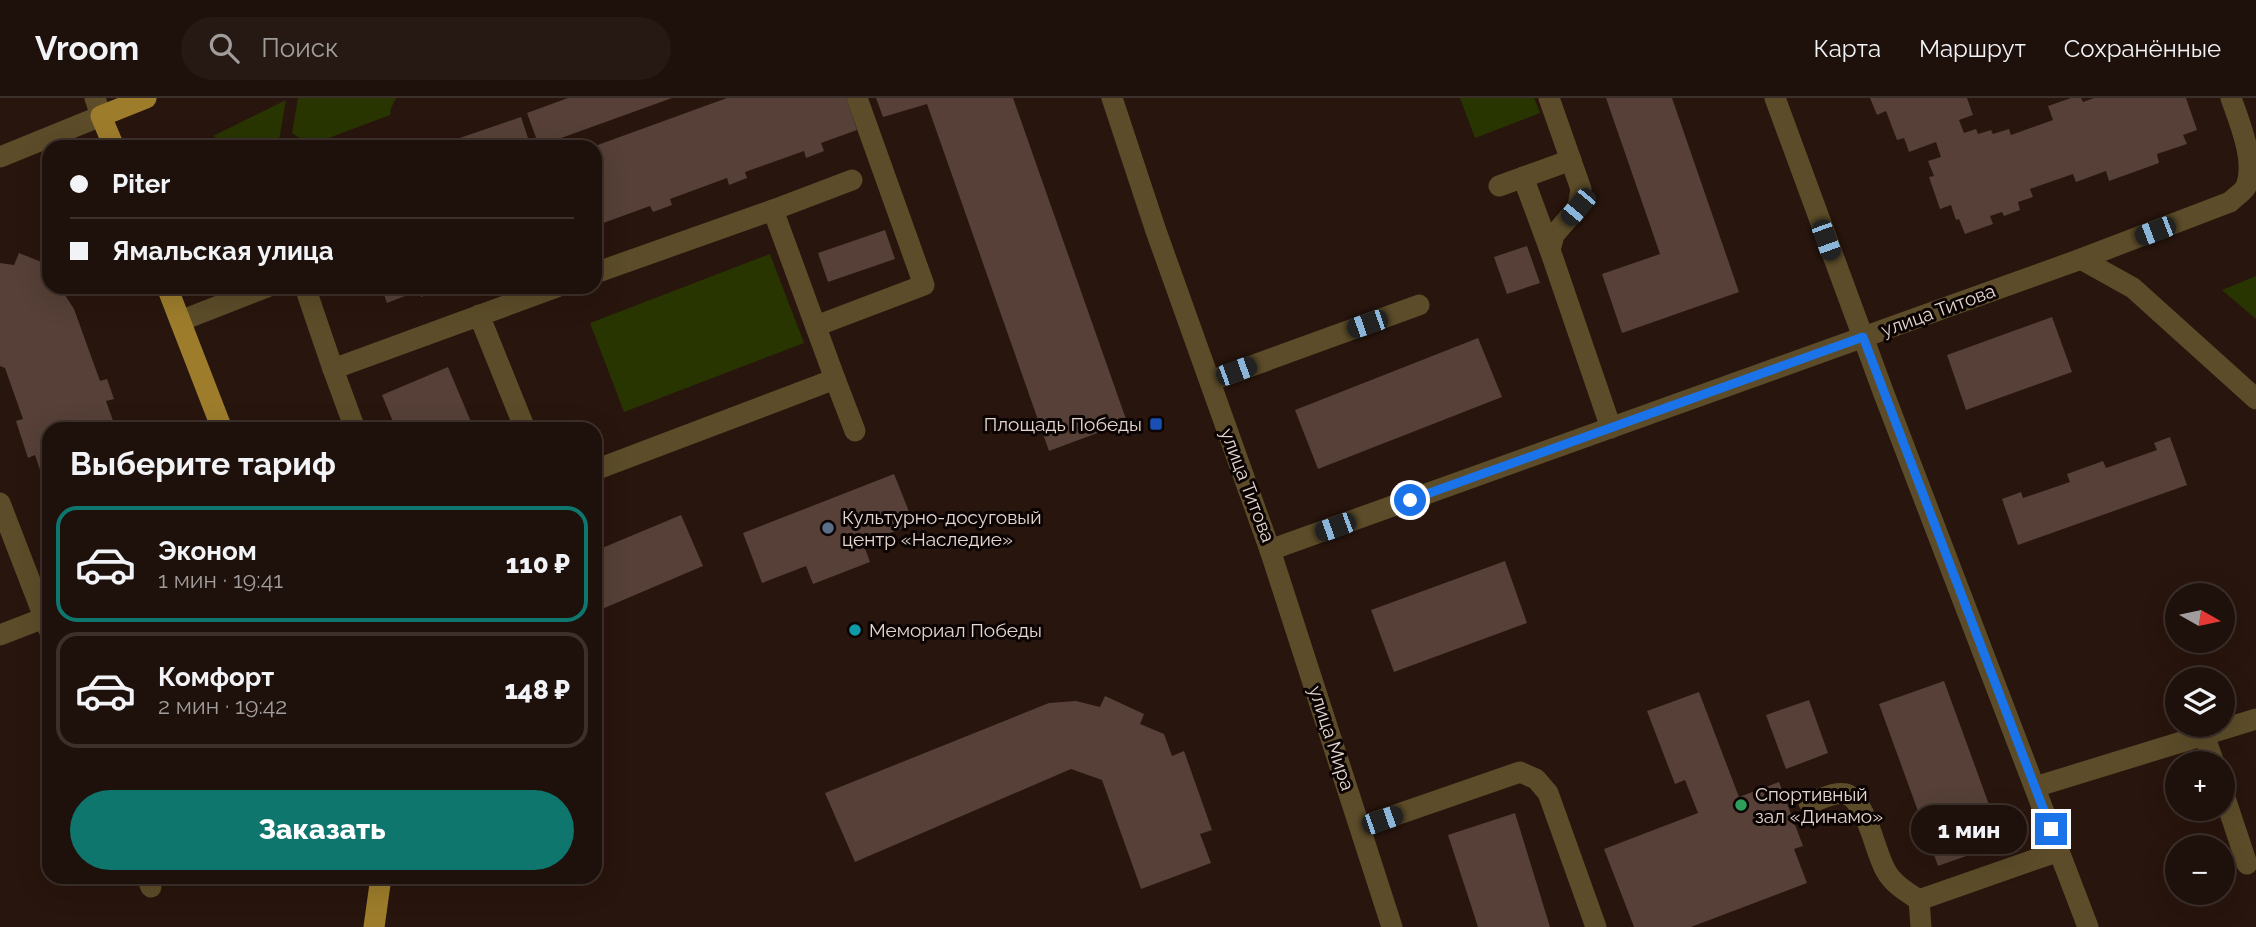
<!DOCTYPE html>
<html lang="ru">
<head>
<meta charset="utf-8">
<style>
  :root { --surface:#1e100a; --page:#261913; --text:#f1f3f6; --muted:#a19d9c; --line:#3c302b; --accent:#0f766e }
  body { margin:0; font-family:Raleway,sans-serif; background:var(--page); color:var(--text); height:100vh; display:flex; flex-direction:column; font-size:26px; white-space:nowrap }
  * { box-sizing:border-box; margin:0 }
  p { font-size:23px; color:var(--muted) }
  .icon { flex:none; width:38px; height:38px; fill:none; stroke:currentColor; stroke-width:2; stroke-linecap:round; stroke-linejoin:round }
  .map { position:relative; flex:1; overflow:hidden }
  .drawer { position:absolute; left:42px; top:324px; width:560px; height:462px; display:flex; flex-direction:column; background:var(--surface); border-radius:21px; box-shadow:0 7px 28px #0002,0 0 0 2px var(--line) }
  .drawer>* { flex:none }
  .banner { position:absolute; left:42px; top:42px; width:560px; height:154px; border-radius:21px; box-shadow:0 7px 28px #0002,0 0 0 2px var(--line); display:grid; align-content:center; height:154px; padding:0 28px; background:var(--surface) }
  .needle { width:46px; rotate:99deg }
  .fabs { position:absolute; left:2165px; top:485px; display:grid; gap:14px }
  .fabs a { display:grid; place-items:center; width:70px; height:70px; border-radius:50%; background:var(--surface); box-shadow:0 7px 28px #0002,0 0 0 2px var(--line); font-size:35px }
  .end { position:absolute; width:32px; height:32px; margin:-16px; border:9px solid #1a73e8; background:#fff; box-shadow:0 0 0 4px #fff }
  .from { border-radius:50% }
  .bubble { position:absolute; height:49px; border-radius:24px; background:var(--surface); box-shadow:0 7px 28px #0002,0 0 0 2px var(--line); font-size:23px; font-weight:800; line-height:49px; text-align:center }
  .car { position:absolute; width:21px; height:42px; margin:-21px -10px; border-radius:9px; box-shadow:0 0 5px 2px #0007; background:linear-gradient(#222 24%,#8ab4d8 0 40%,#222 0 76%,#8ab4d8 0 86%,#222 0) }
  .banner b { display:flex; align-items:center; gap:24px; height:66px; font-size:26px }
  .banner b+b { border-top:2px solid var(--line) }
  .banner i { width:18px; height:18px; background:var(--text) }
  ul { padding:0; list-style:none }
  li { display:flex; align-items:center; gap:21px; height:116px; margin:0 14px 10px; padding:0 14px; border:4px solid var(--line); border-radius:21px }
  li div { flex:1 }
  li b { display:block; font-size:26px }
  li em { font-style:normal; font-weight:800 }
  li.on { border-color:var(--accent) }
  li>.icon { width:63px; height:63px; stroke-width:1.5 }
  h2 { padding:0 28px; font-size:32px; line-height:84px }
  .primary-button { display:flex; gap:14px; margin-top:auto; padding:14px 28px }
  .primary-button a { flex:1; height:80px; border-radius:42px; background:var(--accent); color:#fff; font-size:28px; font-weight:800; line-height:80px; text-align:center }
  header { display:flex; align-items:center; gap:42px; box-sizing:border-box; height:98px; padding:0 35px; background:var(--surface); border-bottom:2px solid var(--line) }
  header strong { font-size:33px }
  nav { display:flex; gap:38px; margin-inline-start:auto; font-size:24px }
  .search { width:490px; height:63px; background:var(--page); display:flex; align-items:center; gap:18px; box-sizing:border-box; padding:0 24px; border-radius:38px; color:var(--muted); font-size:26px }
  .map>svg:first-child { display:block }
</style>
</head>
<body>
<header>
<strong>Vroom</strong>
<div class="search"><svg class="icon" aria-label="search" viewBox="0 0 24 24"><circle cx="10" cy="10" r="6"/><path d="M15 15l6 6"/></svg>Поиск</div>
<nav><a>Карта</a><a>Маршрут</a><a>Сохранённые</a></nav>
</header>
<div class="map">
<svg width="2256" height="829" viewBox="0 0 2256 829">
  <rect width="100%" height="100%" fill="#28150d"/>
  <!-- green -->
  <g fill="#283501">
    <polygon points="298,0 396,0 391,10 390,17 310,47 292,35"/>
    <polygon points="1460,0 1534,0 1540,15 1475,40"/>
    <path d="M286 2 279 42C269 41 266 43 257 47 243 55 226 46 213 38Z"/>
    <polygon points="770,156 804,245 624,314 590,225"/>
    <polygon points="2256,178 2256,221 2222,192"/>
  </g>
  <!-- building -->
  <g fill="#564037">
    <polygon points="568,0 672,0 539,48 527,15"/>
    <polygon points="727,0 846,0 857,32 821,45 824,53 806,60 804,53 745,74 747,80 729,87 727,80 670,101 672,107 653,114 650,108 595,128 595,48"/>
    <polygon points="876,0 1013,0 1127,324 1049,353 927,6 883,19"/>
    <polygon points="1606,0 1672,0 1739,194 1622,235 1602,176 1660,156"/>
    <polygon points="1870,0 1967,0 1973,17 1959,22 1964,35 1976,31 1978,36 1991,32 1993,36 2009,31 2011,37 2053,22 2048,8 2071,0 2081,0 2083,4 2094,0 2186,0 2197,32 2183,37 2187,46 2157,56 2159,65 2109,83 2106,73 2076,84 2073,76 2030,91 2033,99 2018,104 2020,112 2004,118 2002,114 1990,118 1993,126 1965,136 1959,121 1956,122 1951,107 1940,111 1929,79 1934,78 1928,63 1941,59 1936,44 1909,54 1904,40 1897,42 1886,13 1877,17"/>
    <polygon points="521,19 531,49 454,49 451,43"/>
    <polygon points="885,132 895,161 828,184 818,155"/>
    <polygon points="1527,148 1540,185 1507,196 1494,159"/>
    <polygon points="19,155 49,167 49,189 57,189 63,194 74,211 100,283 107,281 114,301 106,303 116,331 49,331 49,416 40,392 46,390 35,357 28,360 16,323 23,321 5,270 0,268 0,165 14,167"/>
    <polygon points="381,189 438,189 440,192 421,199 418,193 387,205"/>
    <polygon points="2052,219 2072,274 1966,312 1947,257"/>
    <polygon points="1478,240 1502,299 1318,371 1295,312"/>
    <polygon points="448,269 474,331 396,331 382,297"/>
    <polygon points="2170,339 2187,387 2018,447 2002,401 2021,394 2023,400 2070,384 2067,376 2103,363 2106,370 2157,352 2154,345"/>
    <polygon points="894,376 914,426 863,445 870,464 813,486 806,468 762,485 743,435"/>
    <polygon points="681,417 703,468 595,514 595,453"/>
    <polygon points="1505,463 1527,525 1394,574 1371,512"/>
    <polygon points="1944,583 2003,745 1938,768 1879,606"/>
    <polygon points="1699,594 1739,699 1779,684 1803,748 1794,751 1807,785 1691,829 1634,829 1604,751 1698,715 1685,682 1675,686 1647,613"/>
    <polygon points="1105,598 1144,616 1140,626 1164,636 1172,658 1184,653 1212,732 1200,736 1211,765 1141,791 1102,682 1071,671 855,764 825,695 1049,605 1076,603 1100,609"/>
    <polygon points="1809,602 1828,655 1786,671 1766,617"/>
    <polygon points="1515,715 1550,829 1478,829 1448,737"/>
  </g>
  <g fill="none" stroke-linecap="round" stroke-linejoin="round">
    <!-- minor -->
    <g stroke="#5c4c29" stroke-width="21">
      <path d="M1112 0 1156 133 1270 452 2081 161 2230 104C2235 99 2242 95 2246 89 2256 63 2240 26 2231 0"/>
      <polyline points="1549,0 1581,91 1578,109 1554,137 1550,152 1611,330"/>
      <polyline points="1775,0 1884,296 2088,829"/>
      <polyline points="0,59 101,18 95,0"/>
      <polyline points="1523,79 1550,152"/>
      <polyline points="1499,88 1571,62"/>
      <polyline points="773,112 852,82"/>
      <polyline points="2081,161 2133,190 2256,301"/>
      <polyline points="595,175 773,112 835,281 595,372"/>
      <polyline points="305,189 333,271"/>
      <polyline points="479,217 525,331"/>
      <polyline points="180,223 267,189"/>
      <polyline points="816,228 924,187 857,0"/>
      <polyline points="835,281 855,333"/>
      <polyline points="1210,283 1419,207"/>
      <polyline points="355,331 333,271 557,189"/>
      <polyline points="0,405 49,532"/>
      <polyline points="1270,452 1392,829"/>
      <polyline points="0,537 44,520"/>
      <polyline points="2204,637 2214,665"/>
      <polyline points="2035,689 2256,621"/>
      <polyline points="2222,691 2247,766"/>
      <path d="M1809 705C1820 702 1835 693 1846 696 1867 703 1875 755 1886 773 1893 786 1907 794 1919 802"/>
      <polyline points="1361,729 1520,674 1536,681 1548,695 1596,829"/>
      <polyline points="147,779 151,789"/>
      <polyline points="1921,829 1919,802 2059,753"/>
    </g>
    <!-- major -->
    <g stroke="#9d7d2c" stroke-width="21">
      <polyline points="114,49 101,18 146,0"/>
      <polyline points="167,189 222,331"/>
      <polyline points="374,829 381,779"/>
    </g>
  </g>
  <g fill="none" stroke-linecap="round" stroke-linejoin="round">
    <!-- route -->
    <polyline stroke="#1a73e8" stroke-width="9" points="1410,402 1863,239 2051,731"/>
  </g>
  <!-- markers -->
  <rect fill="#1a4fb4" stroke="#0b0402" stroke-width="2.5" x="1149" y="319" width="14" height="14" rx="3.5"/>
  <circle fill="#5c6f8a" stroke="#0b0402" stroke-width="2.5" cx="828" cy="430" r="7"/>
  <circle fill="#0f9aa8" stroke="#0b0402" stroke-width="2.5" cx="855" cy="532" r="7"/>
  <circle fill="#2e9e5b" stroke="#0b0402" stroke-width="2.5" cx="1741" cy="707" r="7"/>
  <g text-anchor="middle" dominant-baseline="central" stroke-width="6" stroke-linejoin="round" paint-order="stroke">
    <!-- street labels -->
    <g font-size="19" fill="#e4d6d0" stroke="#0b0402">
      <text transform="translate(1938 212) rotate(-20)">улица Титова</text>
      <text transform="translate(1248 387) rotate(69)">улица Титова</text>
      <text transform="translate(1332 640) rotate(72)">улица Мира</text>
    </g>
    <!-- poi labels -->
    <g font-size="19" fill="#e4d6d0" stroke="#0b0402" text-anchor="start">
      <text x="1142" y="326" text-anchor="end">Площадь Победы</text>
      <text x="842" y="419">Культурно-досуговый<tspan x="842" dy="22">центр «Наследие»</tspan></text>
      <text x="869" y="532">Мемориал Победы</text>
      <text x="1755" y="696">Спортивный<tspan x="1755" dy="22">зал «Динамо»</tspan></text>
    </g>
  </g>
</svg>
<div class="fabs">
<a><svg class="needle" viewBox="-14 -14 28 28"><path d="M0-13l5 13h-10z" fill="#e53935"/><path d="M0 13l5-13h-10z" fill="#a19d9c"/></svg></a>
<a><svg class="icon" aria-label="layers" viewBox="0 0 24 24"><path d="M12 4l9 5-9 5-9-5zM3 14l9 5 9-5"/></svg></a>
<a>+</a>
<a>−</a>
</div>
<i class="end from" style="left:1410px;top:402px"></i>
<i class="end" style="left:2051px;top:731px"></i>
<div class="bubble" style="left:1911px;top:707px;width:116px">1 мин</div>
<i class="car" style="left:1578px;top:109px;rotate:220deg"></i>
<i class="car" style="left:2155px;top:133px;rotate:249deg"></i>
<i class="car" style="left:1826px;top:142px;rotate:160deg"></i>
<i class="car" style="left:1367px;top:226px;rotate:251deg"></i>
<i class="car" style="left:1236px;top:273px;rotate:70deg"></i>
<i class="car" style="left:1335px;top:429px;rotate:250deg"></i>
<i class="car" style="left:1382px;top:722px;rotate:71deg"></i>
<div class="banner">
<b><i class="from"></i>Piter</b>
<b><i></i>Ямальская улица</b>
</div>
<section class="drawer">
<h2>Выберите тариф</h2>
<ul>
<li class="on"><svg class="icon" aria-label="car" viewBox="0 0 24 24"><path d="M5 17H2v-5l4-1 3-4h7l3 4 3 1v5h-3M9 17h6M6 11h13"/><circle cx="7" cy="17" r="2"/><circle cx="17" cy="17" r="2"/></svg><div><b>Эконом</b><p>1 мин · 19:41</p></div><em>110 ₽</em></li>
<li><svg class="icon" aria-label="car" viewBox="0 0 24 24"><path d="M5 17H2v-5l4-1 3-4h7l3 4 3 1v5h-3M9 17h6M6 11h13"/><circle cx="7" cy="17" r="2"/><circle cx="17" cy="17" r="2"/></svg><div><b>Комфорт</b><p>2 мин · 19:42</p></div><em>148 ₽</em></li>
</ul>
<div class="primary-button"><a>Заказать</a></div>
</section>
</div>
</body>
</html>
